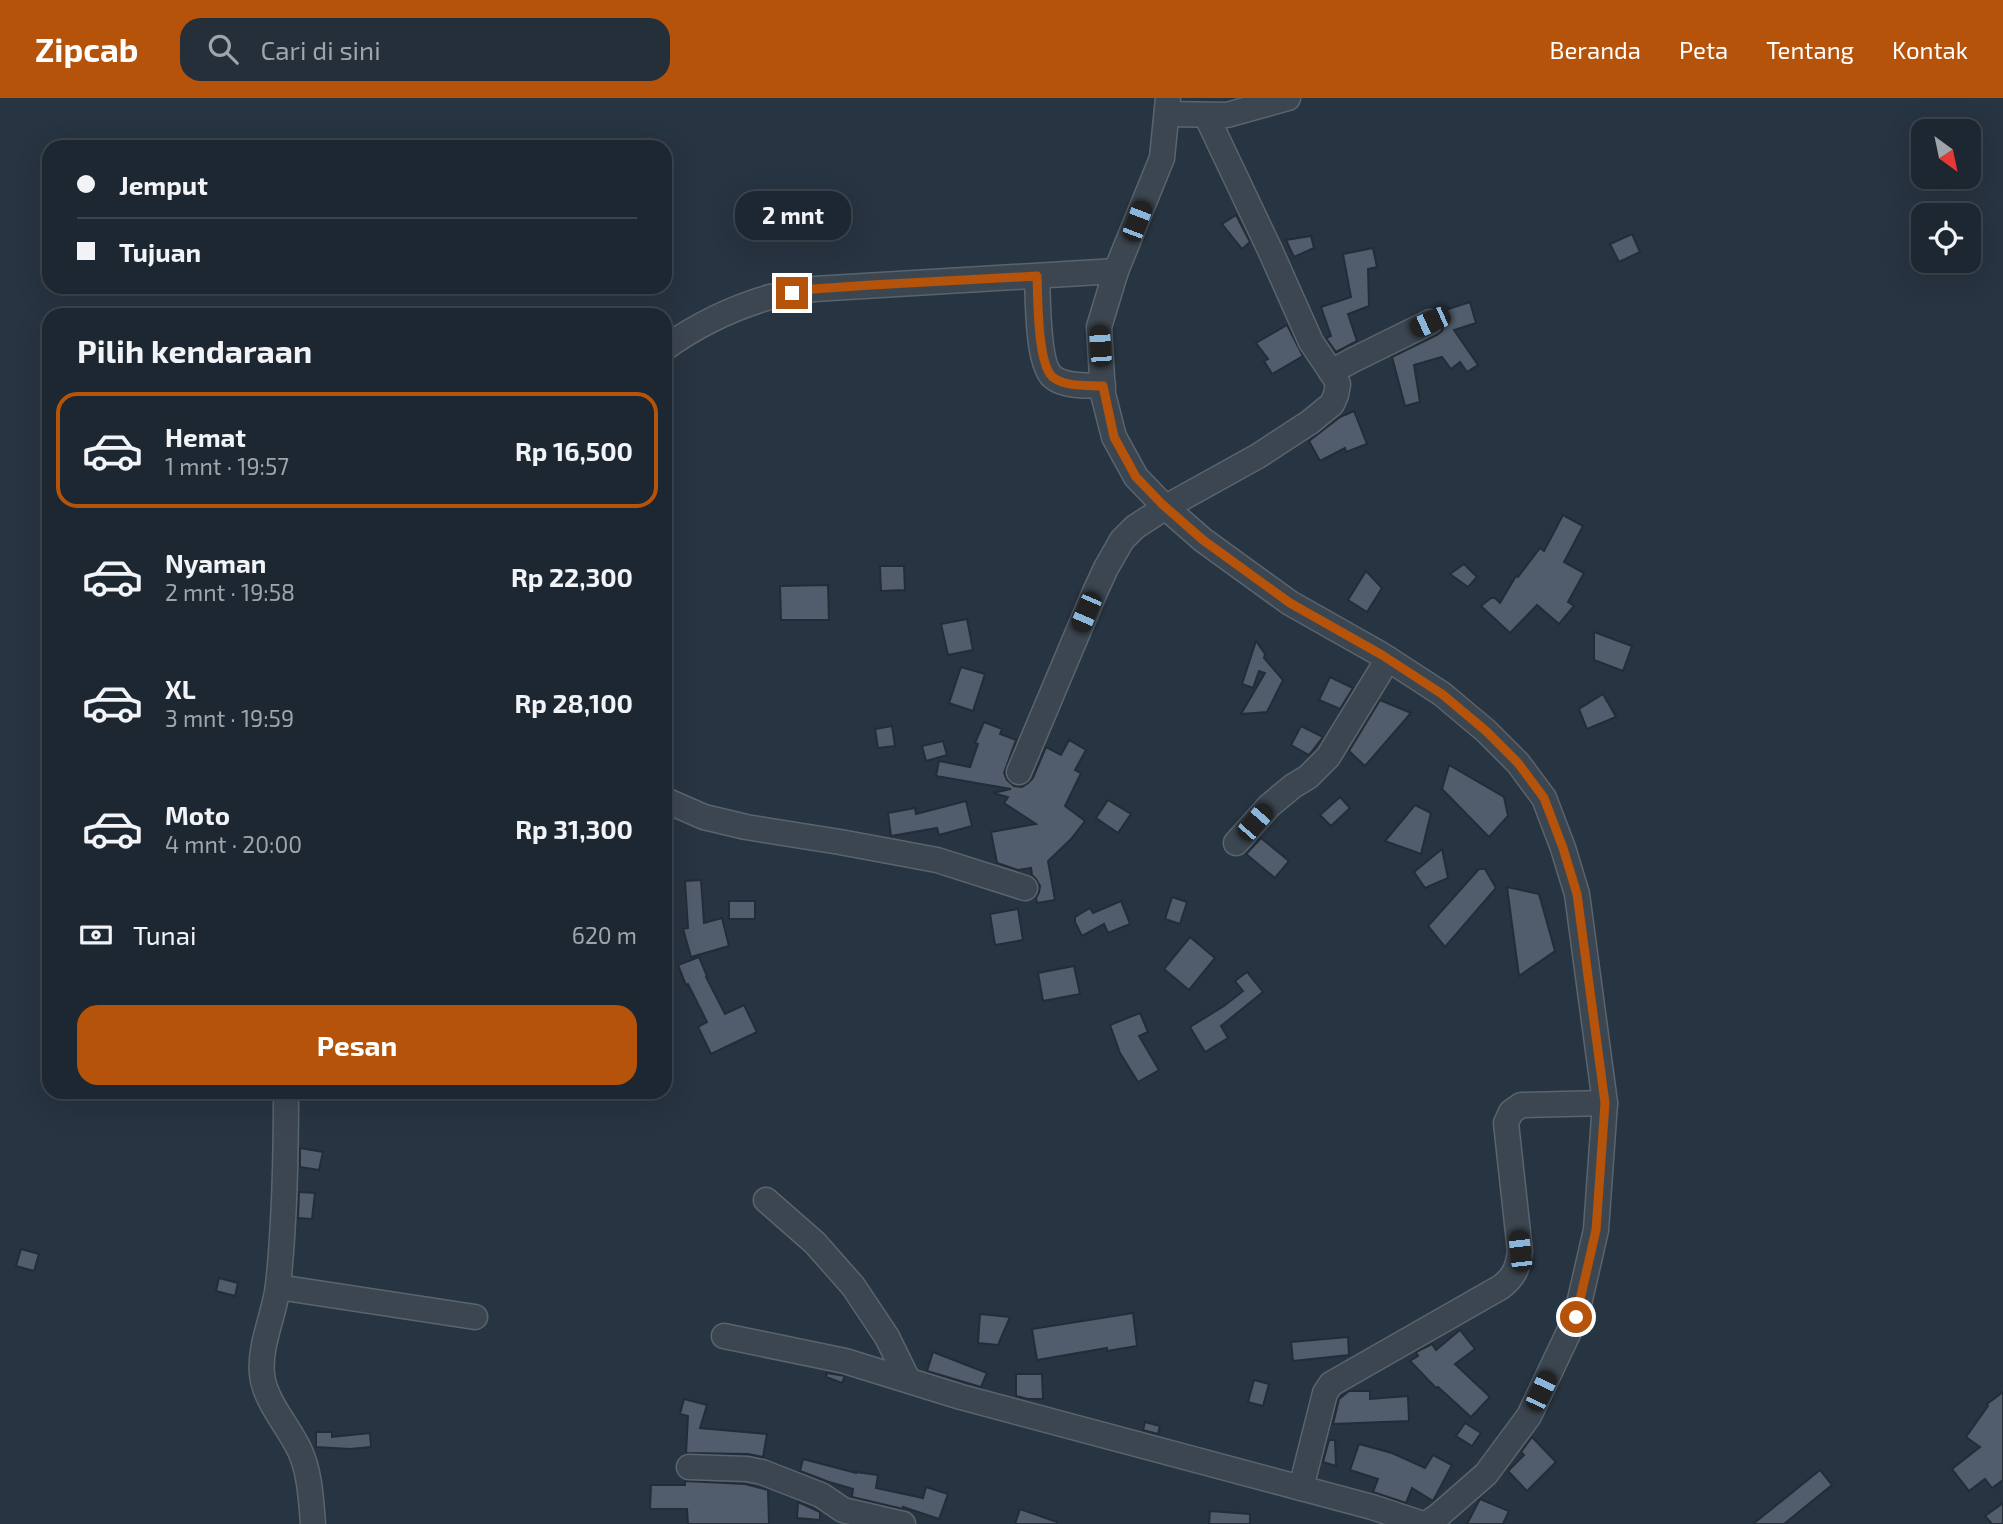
<!DOCTYPE html>
<html lang="id">
<head>
<meta charset="utf-8">
<style>
  :root { --surface:#1d2731; --page:#252f39; --text:#f1f3f6; --muted:#a0a5ab; --line:#3b444d; --accent:#b45309 }
  body { margin:0; font-family:"Exo 2",sans-serif; background:var(--page); color:var(--text); height:100vh; display:flex; flex-direction:column; font-size:26px; white-space:nowrap }
  * { box-sizing:border-box; margin:0 }
  p { font-size:23px; color:var(--muted) }
  .icon { flex:none; width:38px; height:38px; fill:none; stroke:currentColor; stroke-width:2; stroke-linecap:round; stroke-linejoin:round }
  .map { position:relative; flex:1; overflow:hidden }
  .details { position:absolute; left:42px; top:210px; width:630px; height:791px; display:flex; flex-direction:column; background:var(--surface); border-radius:21px; box-shadow:0 7px 28px #0002,0 0 0 2px var(--line) }
  .details>* { flex:none }
  .guide { position:absolute; left:42px; top:42px; width:630px; height:154px; border-radius:21px; box-shadow:0 7px 28px #0002,0 0 0 2px var(--line); display:grid; align-content:center; height:154px; padding:0 35px; background:var(--surface) }
  .needle { width:46px; rotate:147deg }
  .controls { position:absolute; left:1911px; top:21px; display:grid; gap:14px }
  .controls a { display:grid; place-items:center; width:70px; height:70px; border-radius:14px; background:var(--surface); box-shadow:0 7px 28px #0002,0 0 0 2px var(--line); font-size:35px }
  .end { position:absolute; width:32px; height:32px; margin:-16px; border:9px solid #b45309; background:#fff; box-shadow:0 0 0 4px #fff }
  .from { border-radius:50% }
  .bubble { position:absolute; height:49px; border-radius:21px; background:var(--surface); box-shadow:0 7px 28px #0002,0 0 0 2px var(--line); font-size:23px; font-weight:700; line-height:49px; text-align:center }
  .car { position:absolute; width:21px; height:42px; margin:-21px -10px; border-radius:9px; box-shadow:0 0 5px 2px #0007; background:linear-gradient(#222 24%,#8ab4d8 0 40%,#222 0 76%,#8ab4d8 0 86%,#222 0) }
  .guide b { display:flex; align-items:center; gap:24px; height:66px; font-size:26px }
  .guide b+b { border-top:2px solid var(--line) }
  .guide i { width:18px; height:18px; background:var(--text) }
  ul { padding:0; list-style:none }
  li { display:flex; align-items:center; gap:21px; height:116px; margin:0 14px 10px; padding:0 21px; border:4px solid transparent; border-radius:21px }
  li div { flex:1 }
  li b { display:block; font-size:26px }
  li em { font-style:normal; font-weight:700 }
  li.current { border-color:var(--accent) }
  li>.icon { width:63px; height:63px; stroke-width:1.5 }
  h2 { padding:0 35px; font-size:32px; line-height:84px }
  .pay { display:flex; align-items:center; gap:18px; height:77px; padding:0 35px; font-size:26px }
  .pay p { margin-inline-start:auto }
  .button { display:flex; gap:14px; margin-top:auto; padding:14px 35px }
  .button a { flex:1; height:80px; border-radius:21px; background:var(--accent); color:#fff; font-size:28px; font-weight:700; line-height:80px; text-align:center }
  header { display:flex; align-items:center; gap:42px; box-sizing:border-box; height:98px; padding:0 35px; background:var(--accent); color:#fff }
  header strong { font-size:33px }
  nav { display:flex; gap:38px; margin-inline-start:auto; font-size:24px }
  .search { width:490px; height:63px; background:var(--page); display:flex; align-items:center; gap:18px; box-sizing:border-box; padding:0 24px; border-radius:21px; color:var(--muted); font-size:26px }
  .map>svg:first-child { display:block }
</style>
</head>
<body>
<header>
<strong>Zipcab</strong>
<div class="search"><svg class="icon" aria-label="search" viewBox="0 0 24 24"><circle cx="10" cy="10" r="6"/><path d="M15 15l6 6"/></svg>Cari di sini</div>
<nav><a>Beranda</a><a>Peta</a><a>Tentang</a><a>Kontak</a></nav>
</header>
<div class="map">
<svg width="2003" height="1426" viewBox="0 0 2003 1426">
  <rect width="100%" height="100%" fill="#273441"/>
  <!-- building -->
  <g fill="#515d6c" stroke="#222d38" stroke-width="2">
    <polygon points="1236,117 1250,144 1242,151 1222,126"/>
    <polygon points="1632,136 1640,154 1619,164 1610,146"/>
    <polygon points="1311,138 1314,150 1294,159 1286,142"/>
    <polygon points="1373,150 1377,169 1368,171 1369,208 1348,216 1357,243 1336,254 1326,240 1331,238 1321,209 1351,199 1343,156"/>
    <polygon points="1470,204 1476,225 1454,232 1478,267 1467,274 1460,264 1451,271 1442,259 1414,267 1420,304 1405,308 1392,259 1437,237 1442,233 1444,228 1447,227 1442,213"/>
    <polygon points="1287,227 1303,258 1272,276 1264,263 1268,261 1256,245"/>
    <polygon points="1354,313 1367,346 1346,354 1345,350 1320,363 1309,343 1340,319"/>
    <polygon points="1563,417 1583,428 1564,464 1584,475 1568,504 1574,508 1559,526 1537,507 1510,535 1481,508 1491,500 1495,500 1500,505 1516,478 1518,479 1540,450 1544,453"/>
    <polygon points="1464,466 1477,479 1468,489 1450,476"/>
    <polygon points="880,468 904,468 905,492 881,493"/>
    <polygon points="1366,473 1382,490 1367,514 1348,502"/>
    <polygon points="828,487 829,522 781,522 780,488"/>
    <polygon points="967,521 973,552 948,557 941,526"/>
    <polygon points="1594,534 1632,548 1623,573 1594,562"/>
    <polygon points="1256,543 1265,556 1264,560 1283,582 1267,614 1241,616 1265,575 1259,573 1253,590 1242,586"/>
    <polygon points="961,569 985,576 973,613 949,605"/>
    <polygon points="1330,579 1353,590 1340,611 1319,602"/>
    <polygon points="1603,596 1616,619 1587,631 1579,611"/>
    <polygon points="1380,602 1411,615 1365,668 1349,653"/>
    <polygon points="984,624 1002,631 1000,636 1016,642 1004,675 1007,682 1014,688 1022,689 1028,685 1033,680 1046,649 1061,657 1069,642 1086,652 1075,672 1081,675 1065,708 1085,723 1071,741 1048,763 1055,802 1037,805 1036,800 1039,794 1040,788 1036,781 1032,777 1031,770 1018,772 997,765 991,734 1036,726 1004,705 1008,699 993,695 1011,691 936,678 939,663 970,669 978,646 975,645"/>
    <polygon points="892,628 895,648 878,650 875,631"/>
    <polygon points="1301,628 1323,639 1309,657 1291,647"/>
    <polygon points="943,643 947,657 926,663 922,648"/>
    <polygon points="1449,667 1504,699 1508,718 1489,739 1442,691"/>
    <polygon points="1340,699 1350,710 1331,728 1320,717"/>
    <polygon points="1108,702 1131,716 1118,735 1096,720"/>
    <polygon points="966,703 972,728 939,737 937,730 891,738 888,715 915,710 916,716"/>
    <polygon points="1415,707 1431,715 1421,756 1385,743"/>
    <polygon points="1261,740 1289,763 1275,780 1246,756"/>
    <polygon points="1442,751 1448,780 1425,790 1414,774"/>
    <polygon points="1479,771 1485,771 1496,790 1445,849 1428,828"/>
    <polygon points="701,782 704,825 722,820 729,848 691,859 683,831 688,830 685,783"/>
    <polygon points="1507,789 1539,796 1555,853 1519,878"/>
    <polygon points="1172,799 1187,804 1180,826 1165,821"/>
    <rect x="729" y="803" width="26" height="18"/>
    <polygon points="1121,803 1130,826 1108,835 1104,826 1082,838 1075,824 1075,819 1090,810 1093,815"/>
    <polygon points="1018,811 1023,842 995,847 990,816"/>
    <polygon points="1190,839 1215,860 1189,892 1164,871"/>
    <polygon points="699,859 707,878 706,879 725,916 744,907 757,934 711,956 698,929 707,924 688,886 686,887 678,867"/>
    <polygon points="1074,868 1080,896 1043,903 1038,875"/>
    <polygon points="1247,874 1263,894 1221,928 1228,940 1205,954 1190,929 1224,908 1243,893 1235,883"/>
    <polygon points="1140,915 1148,934 1139,938 1159,972 1138,984 1120,955 1110,927"/>
    <polygon points="300,1050 323,1054 319,1072 300,1069"/>
    <polygon points="299,1094 315,1095 312,1121 298,1120"/>
    <polygon points="21,1151 39,1156 34,1173 16,1168"/>
    <polygon points="219,1180 238,1185 235,1198 216,1193"/>
    <polygon points="1133,1215 1137,1248 1107,1253 1107,1250 1037,1262 1032,1231"/>
    <polygon points="980,1216 1010,1219 998,1247 978,1245"/>
    <polygon points="1460,1232 1475,1251 1455,1266 1490,1299 1471,1319 1438,1289 1436,1290 1410,1263 1418,1258 1416,1254 1432,1246 1436,1252"/>
    <polygon points="1348,1239 1349,1257 1293,1263 1291,1244"/>
    <polygon points="933,1254 987,1275 981,1289 927,1273"/>
    <polygon points="827,1275 845,1278 842,1285 826,1279"/>
    <polygon points="1016,1276 1042,1276 1043,1301 1028,1301 1016,1298"/>
    <polygon points="1254,1282 1269,1286 1263,1308 1248,1304"/>
    <polygon points="1349,1293 1370,1293 1370,1301 1408,1298 1409,1323 1333,1326 1339,1301"/>
    <polygon points="2003,1294 2003,1382 1992,1390 1985,1381 1969,1393 1952,1371 1980,1349 1966,1339 1988,1308 1987,1306"/>
    <polygon points="684,1301 707,1307 700,1330 767,1336 763,1359 748,1356 686,1355 688,1318 680,1316"/>
    <polygon points="1145,1324 1160,1328 1158,1336 1143,1332"/>
    <polygon points="1465,1325 1481,1335 1472,1348 1456,1338"/>
    <polygon points="316,1334 332,1334 332,1339 370,1335 371,1349 350,1351 316,1349"/>
    <polygon points="1532,1339 1556,1364 1527,1393 1508,1373 1524,1357 1521,1354"/>
    <polygon points="1329,1342 1335,1342 1336,1368 1323,1364"/>
    <polygon points="1359,1346 1392,1355 1425,1370 1433,1357 1452,1367 1433,1403 1412,1390 1406,1405 1373,1394 1378,1381 1350,1372"/>
    <polygon points="803,1361 856,1375 856,1374 878,1377 876,1390 923,1400 926,1389 948,1396 939,1421 903,1409 903,1411 852,1399 853,1391 829,1384 800,1373"/>
    <polygon points="1820,1372 1832,1387 1784,1426 1753,1426"/>
    <polygon points="685,1383 745,1386 768,1392 769,1426 688,1426 687,1411 650,1411 651,1387 685,1387"/>
    <polygon points="1480,1401 1509,1413 1503,1426 1467,1426"/>
    <polygon points="798,1404 820,1414 820,1422 797,1420"/>
    <polygon points="2003,1405 2003,1426 1992,1426 1985,1418"/>
    <polygon points="1020,1411 1057,1424 1057,1426 1015,1426"/>
    <polygon points="1210,1413 1250,1416 1250,1426 1209,1426"/>
  </g>
  <g fill="none" stroke-linecap="round" stroke-linejoin="round">
    <!-- minor casing -->
    <g stroke="#5a646e" stroke-width="27">
      <g id="minor">
        <polyline points="1168,0 1162,60 1116,173 1099,229 1103,296 1114,339 1136,379 1162,406 1203,442 1290,505 1382,557 1442,596 1486,633 1518,665 1544,700 1563,750 1577,796 1605,1005 1596,1132 1576,1219 1529,1318 1486,1376 1438,1418 1426,1426"/>
        <polyline points="1168,16 1227,17 1288,0"/>
        <path d="M1037 178C1038 199 1037 269 1054 280 1066 289 1088 287 1103 288"/>
        <path d="M665 250C697 227 732 210 770 199 784 196 799 194 814 191L1116 173"/>
        <polyline points="1331,274 1353,262 1430,224"/>
        <polyline points="1019,674 1094,496 1106,470 1122,442 1135,429 1166,409 1258,358 1310,324 1332,306 1336,297 1338,286 1334,278 1311,244 1270,152 1206,17"/>
        <polyline points="665,702 704,719 746,729 840,744 937,762 1025,790"/>
        <polyline points="1236,745 1269,708 1293,688 1308,679 1328,659 1388,561"/>
        <path d="M286 994C286 1058 285 1123 278 1187 275 1216 259 1246 262 1276 264 1302 289 1329 300 1353 310 1375 311 1402 313 1426"/>
        <polyline points="766,1102 815,1145 853,1188 887,1239 908,1282"/>
        <polyline points="278,1189 475,1219"/>
        <polyline points="724,1238 845,1263 961,1299 1372,1409 1423,1426"/>
        <polyline points="689,1369 747,1371 762,1374 821,1397 843,1412 903,1426"/>
        <path d="M1301 1390 1325 1295 1331 1286 1501 1189C1514 1179 1518 1170 1520 1153L1506 1025 1511 1014 1521 1007 1605 1005"/>
      </g>
    </g>
    <!-- minor -->
    <use href="#minor" stroke="#3c4651" stroke-width="24"/>
  </g>
  <g fill="none" stroke-linecap="round" stroke-linejoin="round">
    <!-- route -->
    <path stroke="#b45309" stroke-width="9" d="M792 195 814 191 871 187 1037 178C1038 199 1037 269 1054 280 1066 289 1088 287 1103 288L1114 339 1136 379 1162 406 1203 442 1290 505 1382 557 1442 596 1486 633 1518 665 1544 700 1563 750 1577 796 1605 1005 1596 1132 1576 1219"/>
  </g>
</svg>
<div class="controls">
<a><svg class="needle" viewBox="-14 -14 28 28"><path d="M0-13l5 13h-10z" fill="#e53935"/><path d="M0 13l5-13h-10z" fill="#a0a5ab"/></svg></a>
<a><svg class="icon" aria-label="locate" viewBox="0 0 24 24"><circle cx="12" cy="12" r="6"/><path d="M12 2v4M12 18v4M2 12h4M18 12h4"/></svg></a>
</div>
<i class="end from" style="left:1576px;top:1219px"></i>
<i class="end" style="left:792px;top:195px"></i>
<div class="bubble" style="left:735px;top:93px;width:116px">2 mnt</div>
<i class="car" style="left:1137px;top:123px;rotate:21deg"></i>
<i class="car" style="left:1430px;top:224px;rotate:246deg"></i>
<i class="car" style="left:1100px;top:248px;rotate:356deg"></i>
<i class="car" style="left:1086px;top:514px;rotate:203deg"></i>
<i class="car" style="left:1255px;top:724px;rotate:41deg"></i>
<i class="car" style="left:1520px;top:1153px;rotate:354deg"></i>
<i class="car" style="left:1541px;top:1293px;rotate:25deg"></i>
<div class="guide">
<b><i class="from"></i>Jemput</b>
<b><i></i>Tujuan</b>
</div>
<section class="details">
<h2>Pilih kendaraan</h2>
<ul>
<li class="current"><svg class="icon" aria-label="car" viewBox="0 0 24 24"><path d="M5 17H2v-5l4-1 3-4h7l3 4 3 1v5h-3M9 17h6M6 11h13"/><circle cx="7" cy="17" r="2"/><circle cx="17" cy="17" r="2"/></svg><div><b>Hemat</b><p>1 mnt · 19:57</p></div><em>Rp 16,500</em></li>
<li><svg class="icon" aria-label="car" viewBox="0 0 24 24"><path d="M5 17H2v-5l4-1 3-4h7l3 4 3 1v5h-3M9 17h6M6 11h13"/><circle cx="7" cy="17" r="2"/><circle cx="17" cy="17" r="2"/></svg><div><b>Nyaman</b><p>2 mnt · 19:58</p></div><em>Rp 22,300</em></li>
<li><svg class="icon" aria-label="car" viewBox="0 0 24 24"><path d="M5 17H2v-5l4-1 3-4h7l3 4 3 1v5h-3M9 17h6M6 11h13"/><circle cx="7" cy="17" r="2"/><circle cx="17" cy="17" r="2"/></svg><div><b>XL</b><p>3 mnt · 19:59</p></div><em>Rp 28,100</em></li>
<li><svg class="icon" aria-label="car" viewBox="0 0 24 24"><path d="M5 17H2v-5l4-1 3-4h7l3 4 3 1v5h-3M9 17h6M6 11h13"/><circle cx="7" cy="17" r="2"/><circle cx="17" cy="17" r="2"/></svg><div><b>Moto</b><p>4 mnt · 20:00</p></div><em>Rp 31,300</em></li>
</ul>
<div class="pay"><svg class="icon" aria-label="cash" viewBox="0 0 24 24"><path d="M3 7h18v10H3z"/><circle cx="12" cy="12" r="2"/></svg>Tunai<p>620 m</p></div>
<div class="button"><a>Pesan</a></div>
</section>
</div>
</body>
</html>
